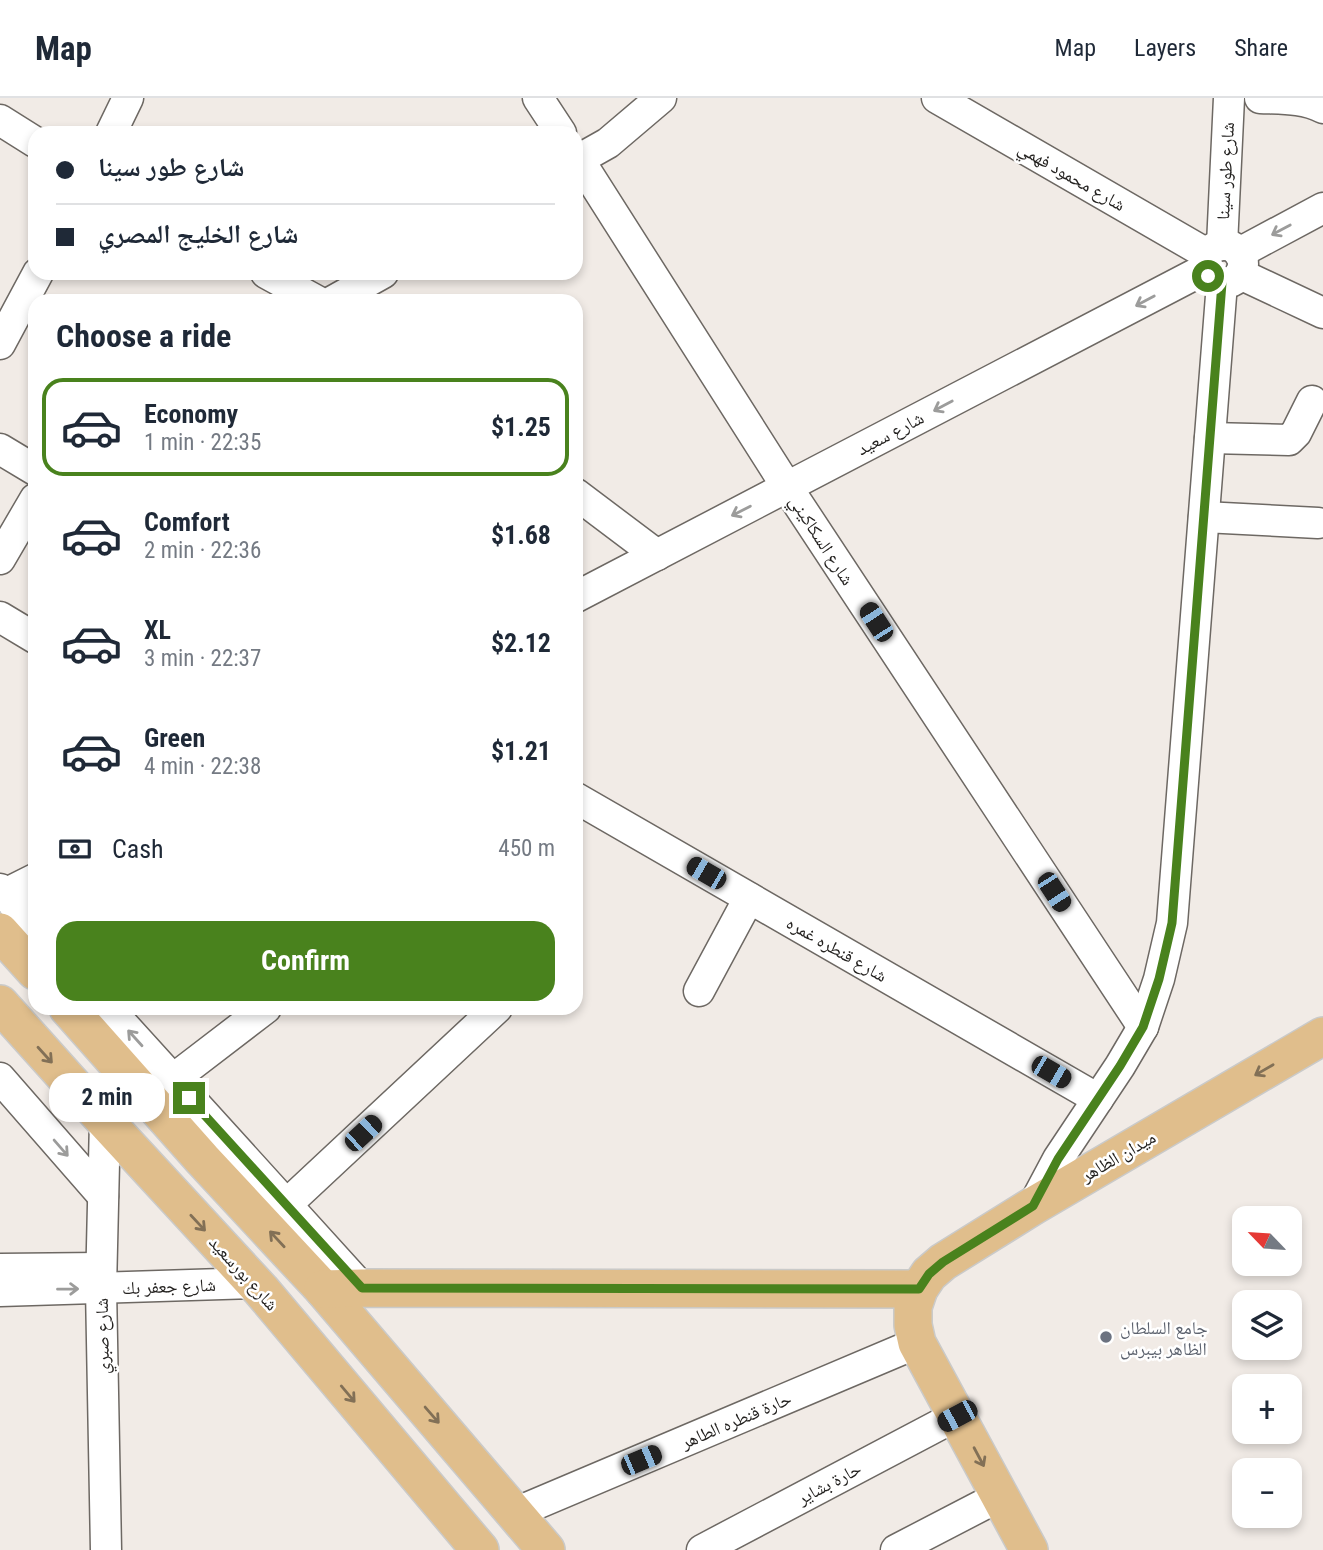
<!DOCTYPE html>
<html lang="en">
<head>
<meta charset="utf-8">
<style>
  :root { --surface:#fff; --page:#f6f6f7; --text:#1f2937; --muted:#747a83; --line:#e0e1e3; --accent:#49821d }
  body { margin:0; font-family:"Roboto Condensed","Noto Naskh Arabic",sans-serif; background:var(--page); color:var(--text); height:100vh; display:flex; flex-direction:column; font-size:26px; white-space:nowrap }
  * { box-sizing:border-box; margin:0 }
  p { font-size:23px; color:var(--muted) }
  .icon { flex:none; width:38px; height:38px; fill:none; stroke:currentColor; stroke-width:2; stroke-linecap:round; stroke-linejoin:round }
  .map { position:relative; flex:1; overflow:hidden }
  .side { position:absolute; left:28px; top:196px; width:555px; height:721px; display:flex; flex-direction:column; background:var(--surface); border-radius:21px; box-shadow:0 4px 10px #0003 }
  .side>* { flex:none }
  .hud { position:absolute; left:28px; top:28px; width:555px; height:154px; border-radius:21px; box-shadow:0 4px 10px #0003; display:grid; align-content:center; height:154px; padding:0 28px; background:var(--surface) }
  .needle { width:46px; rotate:295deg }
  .fabs { position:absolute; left:1232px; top:1108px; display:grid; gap:14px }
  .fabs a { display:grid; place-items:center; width:70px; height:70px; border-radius:14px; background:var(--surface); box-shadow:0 4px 10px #0003; font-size:35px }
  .end { position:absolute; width:32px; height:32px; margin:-16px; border:9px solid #49821d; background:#fff; box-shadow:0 0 0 4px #fff }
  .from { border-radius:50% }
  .bubble { position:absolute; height:49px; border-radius:21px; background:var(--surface); box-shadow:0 4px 10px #0003; font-size:23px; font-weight:700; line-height:49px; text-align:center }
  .car { position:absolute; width:21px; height:42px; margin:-21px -10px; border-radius:9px; box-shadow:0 0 5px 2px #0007; background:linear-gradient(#222 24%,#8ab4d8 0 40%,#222 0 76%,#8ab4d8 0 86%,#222 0) }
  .hud b { display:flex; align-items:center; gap:24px; height:66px; font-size:26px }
  .hud b+b { border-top:2px solid var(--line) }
  .hud i { width:18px; height:18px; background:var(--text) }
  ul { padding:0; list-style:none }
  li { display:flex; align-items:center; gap:21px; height:98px; margin:0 14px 10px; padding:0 14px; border:4px solid transparent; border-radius:21px }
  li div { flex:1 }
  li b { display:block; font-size:26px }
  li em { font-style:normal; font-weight:700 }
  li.current { border-color:var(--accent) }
  li>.icon { width:63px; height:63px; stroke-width:1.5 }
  h2 { padding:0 28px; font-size:32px; line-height:84px }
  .pay { display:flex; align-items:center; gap:18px; height:77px; padding:0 28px; font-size:26px }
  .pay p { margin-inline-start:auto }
  .action { display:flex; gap:14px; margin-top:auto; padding:14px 28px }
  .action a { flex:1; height:80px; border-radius:21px; background:var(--accent); color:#fff; font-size:28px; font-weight:700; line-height:80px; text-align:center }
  header { display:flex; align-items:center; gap:42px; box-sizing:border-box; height:98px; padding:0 35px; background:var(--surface); border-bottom:2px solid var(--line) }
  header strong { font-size:33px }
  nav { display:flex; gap:38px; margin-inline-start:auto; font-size:24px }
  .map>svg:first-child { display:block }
</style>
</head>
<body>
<header>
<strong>Map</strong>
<nav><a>Map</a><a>Layers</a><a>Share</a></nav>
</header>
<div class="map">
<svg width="1323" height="1452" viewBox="0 0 1323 1452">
  <rect width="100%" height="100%" fill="#f1ebe6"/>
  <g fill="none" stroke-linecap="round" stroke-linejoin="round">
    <!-- minor casing -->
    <g stroke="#6d6863" stroke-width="33">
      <g id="minor">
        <polyline points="538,0 561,35"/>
        <polyline points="937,0 1207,156"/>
        <path d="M1260 0C1282 1 1304 0 1323 10"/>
        <polyline points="0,22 35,44"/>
        <polyline points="111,35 128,0"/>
        <polyline points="576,57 787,389 1143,929"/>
        <polyline points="576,63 608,45 661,0"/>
        <circle cx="1224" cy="166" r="19"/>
        <polyline points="1222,147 1229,0"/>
        <polyline points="1239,155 1323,110"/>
        <polyline points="266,175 317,203"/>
        <polyline points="1240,176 1323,215"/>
        <polyline points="333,203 383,175"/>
        <polyline points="0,246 38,175"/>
        <polyline points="1210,340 1289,342 1296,335 1312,303"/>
        <polyline points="0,351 35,372"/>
        <polyline points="576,396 657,457"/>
        <polyline points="1204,419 1318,425"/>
        <polyline points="0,461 35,401"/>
        <polyline points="576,499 1205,171"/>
        <polyline points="0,519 35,540"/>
        <polyline points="576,700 1098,1001"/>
        <polyline points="0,791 35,829"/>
        <polyline points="5,796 35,781"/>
        <polyline points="699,893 749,800"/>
        <polyline points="108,910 362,1190"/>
        <polyline points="0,980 103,1098"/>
        <polyline points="159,992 266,910"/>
        <polyline points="105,1023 101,1190 106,1452"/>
        <polyline points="286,1107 497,910"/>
        <polyline points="1033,1108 1058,1061 1120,968 1143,929 1159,881 1172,825 1222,185"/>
        <polyline points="0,1171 101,1170"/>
        <polyline points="0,1193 254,1185"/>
        <polyline points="515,1415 917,1245"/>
        <polyline points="702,1452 956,1318"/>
        <polyline points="896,1452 1000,1398"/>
      </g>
    </g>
    <!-- major casing -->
    <g stroke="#cacac9" stroke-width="40">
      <g id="major">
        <polyline points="0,834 35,873"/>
        <polyline points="0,906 105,1023 261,1192 480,1452"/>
        <polyline points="68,910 203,1062 323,1191 546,1452"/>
        <polyline points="323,1191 362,1190 919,1191"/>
        <polyline points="1029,1452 917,1245 913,1227 913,1209 919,1191 929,1176 943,1164 1033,1108 1323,938"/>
      </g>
    </g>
    <!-- minor -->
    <use href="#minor" stroke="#fff" stroke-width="30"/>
    <!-- major -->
    <use href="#major" stroke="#e0be8c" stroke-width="37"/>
  </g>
  <!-- one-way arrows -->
  <defs><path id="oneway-shaft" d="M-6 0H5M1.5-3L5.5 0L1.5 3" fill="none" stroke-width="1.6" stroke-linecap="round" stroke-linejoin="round" transform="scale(1.75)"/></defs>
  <g stroke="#9c9c9b">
    <use href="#oneway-shaft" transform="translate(1281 132) rotate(152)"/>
    <use href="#oneway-shaft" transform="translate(1145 203) rotate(152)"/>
    <use href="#oneway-shaft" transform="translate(943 308) rotate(152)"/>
    <use href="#oneway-shaft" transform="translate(741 413) rotate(153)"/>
    <use href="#oneway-shaft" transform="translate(135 940) rotate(-132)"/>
    <use href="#oneway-shaft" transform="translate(61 1050) rotate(49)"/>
    <use href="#oneway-shaft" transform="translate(68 1191) rotate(-1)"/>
  </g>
  <g stroke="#827056">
    <use href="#oneway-shaft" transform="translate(45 957) rotate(48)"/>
    <use href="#oneway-shaft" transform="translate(1264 972) rotate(150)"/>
    <use href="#oneway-shaft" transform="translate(198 1125) rotate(47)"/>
    <use href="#oneway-shaft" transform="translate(277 1141) rotate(-133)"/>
    <use href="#oneway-shaft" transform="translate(348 1296) rotate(50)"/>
    <use href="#oneway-shaft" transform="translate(432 1317) rotate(49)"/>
    <use href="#oneway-shaft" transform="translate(979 1359) rotate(62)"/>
  </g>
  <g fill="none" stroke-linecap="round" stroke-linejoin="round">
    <!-- route -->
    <polyline stroke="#49821d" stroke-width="9" points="189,1000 362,1190 919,1191 929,1176 943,1164 1033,1108 1058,1061 1120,968 1143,929 1159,881 1172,825 1222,185 1214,183 1208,178"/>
  </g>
  <!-- markers -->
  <circle fill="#6b7280" stroke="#fff" stroke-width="2.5" cx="1106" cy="1239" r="7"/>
  <g text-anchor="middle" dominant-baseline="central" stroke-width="5" stroke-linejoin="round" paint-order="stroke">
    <!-- street labels -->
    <g font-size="18" fill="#242220" stroke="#fff">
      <text transform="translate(1225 73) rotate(-87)">شارع طور سينا</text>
      <text transform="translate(1072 78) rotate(30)">شارع محمود فهمي</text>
      <text transform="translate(890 335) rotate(-28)">شارع سعيد</text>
      <text transform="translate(822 442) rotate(57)">شارع السكاكيني</text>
      <text transform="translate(837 851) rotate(30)">شارع قنطره غمره</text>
      <text transform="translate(1118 1058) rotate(-30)">ميدان الظاهر</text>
      <text transform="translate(244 1175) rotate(48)">شارع بورسعيد</text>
      <text transform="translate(169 1188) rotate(-2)">شارع جعفر بك</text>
      <text transform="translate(102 1238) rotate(-91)">شارع صبري</text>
      <text transform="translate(736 1322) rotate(-23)">حارة قنطره الطاهر</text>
      <text transform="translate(829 1385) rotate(-28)">حارة بشاير</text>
    </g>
    <!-- worship labels -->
    <g font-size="18" fill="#5b616d" stroke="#fff" text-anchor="start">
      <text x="1120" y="1229">جامع السلطان<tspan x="1120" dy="21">الظاهر بيبرس</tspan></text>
    </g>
  </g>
</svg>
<div class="fabs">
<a><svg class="needle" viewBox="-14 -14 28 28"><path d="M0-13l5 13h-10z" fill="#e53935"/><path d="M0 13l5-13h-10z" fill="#747a83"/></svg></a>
<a><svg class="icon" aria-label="layers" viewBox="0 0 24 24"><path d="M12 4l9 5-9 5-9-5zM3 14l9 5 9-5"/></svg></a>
<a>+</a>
<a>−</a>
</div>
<i class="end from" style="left:1208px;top:178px"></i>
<i class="end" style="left:189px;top:1000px"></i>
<div class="bubble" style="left:49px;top:975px;width:116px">2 min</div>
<i class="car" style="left:876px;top:524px;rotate:327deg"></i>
<i class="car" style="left:706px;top:775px;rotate:300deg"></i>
<i class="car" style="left:1054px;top:794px;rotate:147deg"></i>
<i class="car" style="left:1051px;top:974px;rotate:120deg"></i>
<i class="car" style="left:363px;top:1035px;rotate:47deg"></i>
<i class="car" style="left:957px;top:1318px;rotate:242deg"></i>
<i class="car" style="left:641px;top:1362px;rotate:67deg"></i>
<div class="hud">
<b><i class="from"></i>شارع طور سينا</b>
<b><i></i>شارع الخليج المصري</b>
</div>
<section class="side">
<h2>Choose a ride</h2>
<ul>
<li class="current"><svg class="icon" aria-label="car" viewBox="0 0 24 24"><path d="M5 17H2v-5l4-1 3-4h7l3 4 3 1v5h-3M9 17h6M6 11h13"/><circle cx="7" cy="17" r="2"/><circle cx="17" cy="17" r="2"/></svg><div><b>Economy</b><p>1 min · 22:35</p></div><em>$1.25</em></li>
<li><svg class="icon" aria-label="car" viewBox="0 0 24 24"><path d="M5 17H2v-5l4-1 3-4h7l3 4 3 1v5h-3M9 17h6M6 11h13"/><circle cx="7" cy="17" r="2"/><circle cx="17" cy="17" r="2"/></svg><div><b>Comfort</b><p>2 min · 22:36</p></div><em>$1.68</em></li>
<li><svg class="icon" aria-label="car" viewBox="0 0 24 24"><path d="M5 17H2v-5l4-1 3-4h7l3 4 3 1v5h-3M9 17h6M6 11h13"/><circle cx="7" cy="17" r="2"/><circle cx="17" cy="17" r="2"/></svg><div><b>XL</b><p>3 min · 22:37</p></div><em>$2.12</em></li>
<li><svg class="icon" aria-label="car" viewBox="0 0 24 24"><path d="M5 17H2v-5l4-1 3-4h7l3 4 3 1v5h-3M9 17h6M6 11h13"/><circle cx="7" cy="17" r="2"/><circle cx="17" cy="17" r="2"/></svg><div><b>Green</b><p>4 min · 22:38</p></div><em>$1.21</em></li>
</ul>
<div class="pay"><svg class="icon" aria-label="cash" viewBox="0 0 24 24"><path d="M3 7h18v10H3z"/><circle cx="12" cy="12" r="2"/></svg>Cash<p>450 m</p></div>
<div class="action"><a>Confirm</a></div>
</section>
</div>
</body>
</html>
